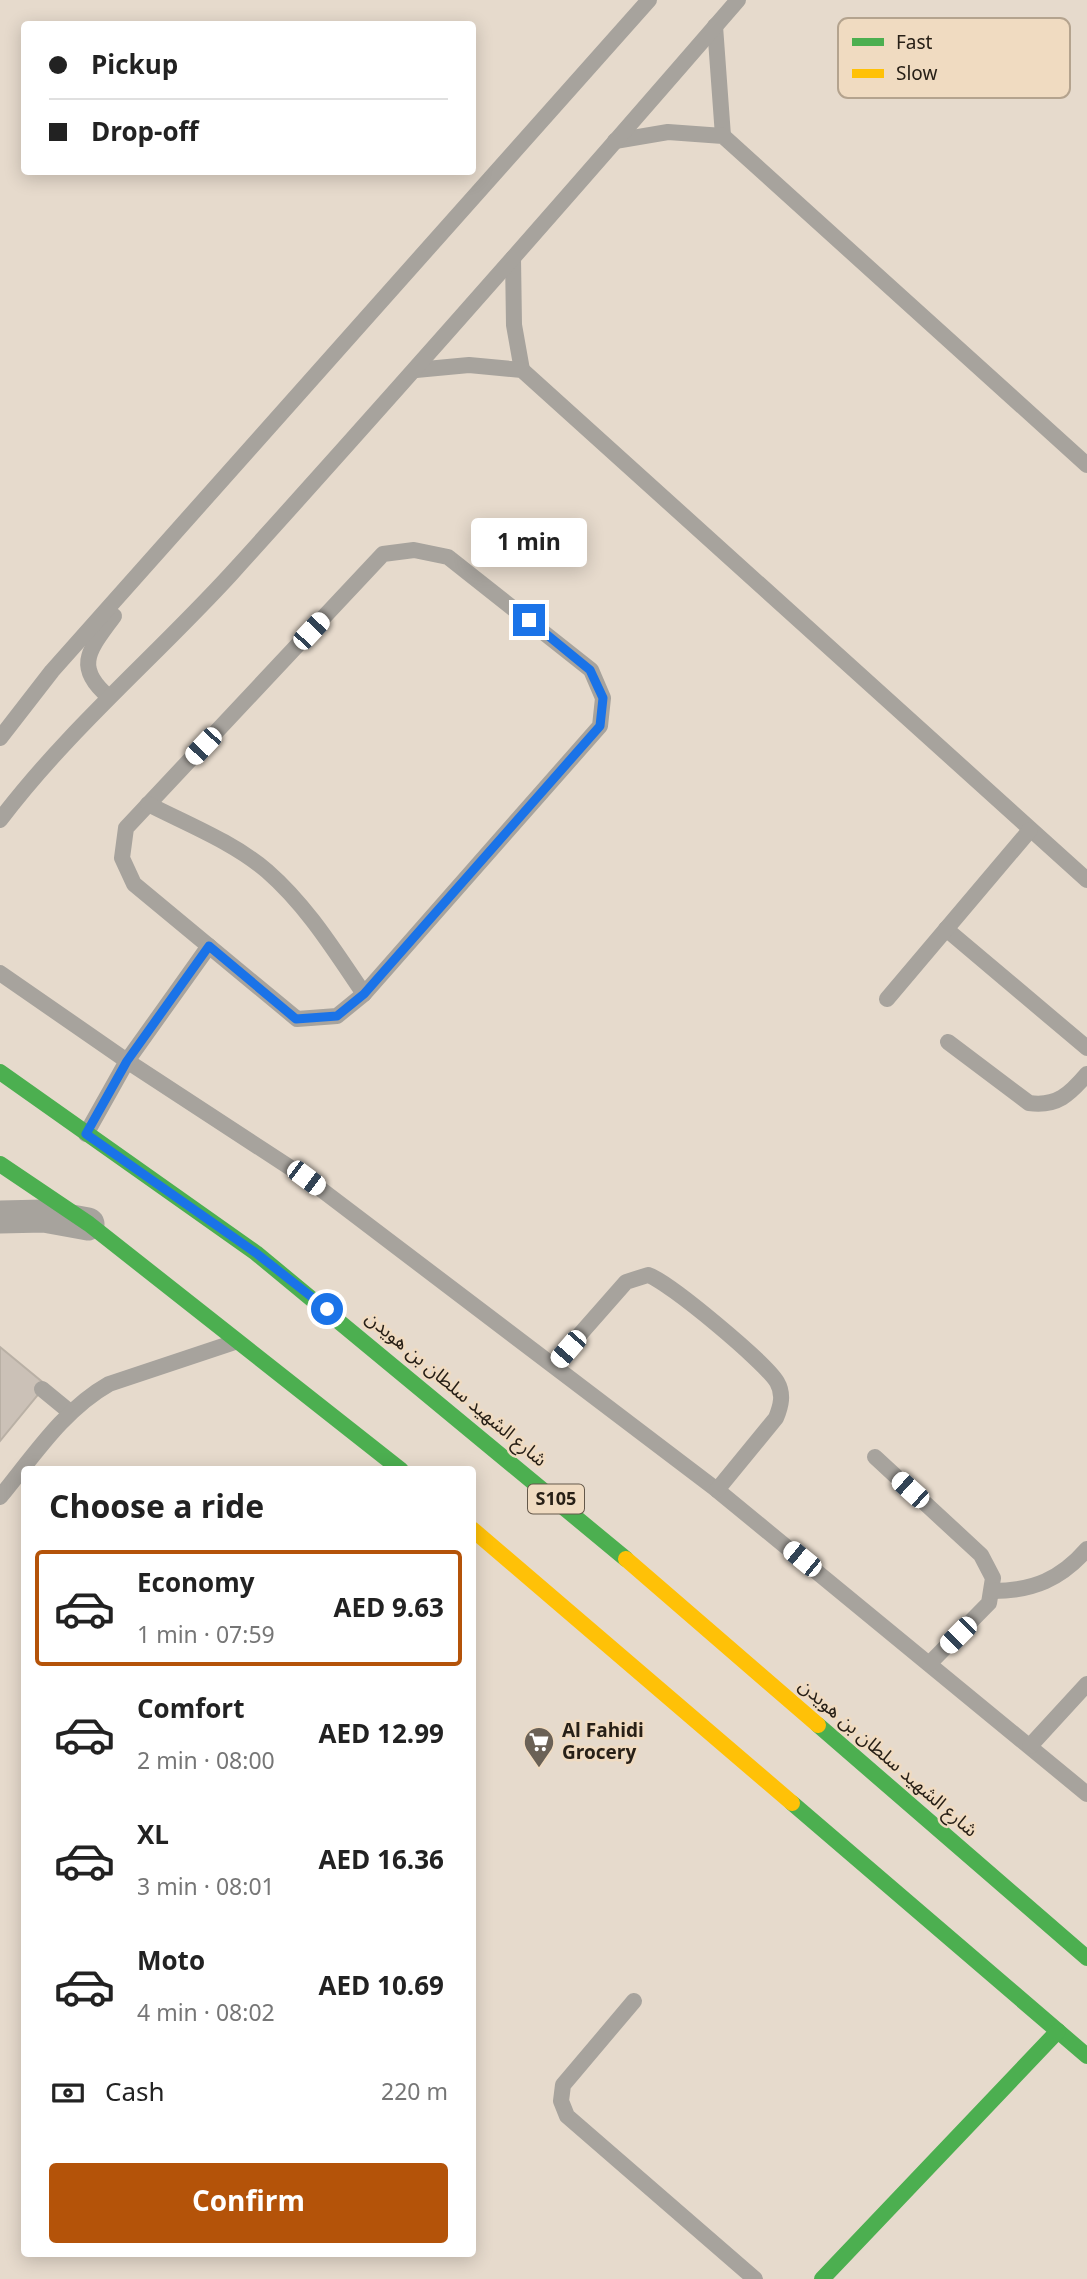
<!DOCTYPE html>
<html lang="en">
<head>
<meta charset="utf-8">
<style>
  :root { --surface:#fff; --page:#f6f6f6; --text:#222; --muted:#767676; --line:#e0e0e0; --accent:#b45309 }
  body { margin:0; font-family:Georgia,"Noto Sans Arabic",serif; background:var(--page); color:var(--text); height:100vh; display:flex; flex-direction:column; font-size:26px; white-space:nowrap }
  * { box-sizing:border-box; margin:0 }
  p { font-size:23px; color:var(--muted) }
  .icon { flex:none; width:38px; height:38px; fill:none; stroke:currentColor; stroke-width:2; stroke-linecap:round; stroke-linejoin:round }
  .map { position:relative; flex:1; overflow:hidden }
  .sheet { position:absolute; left:21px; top:1466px; width:455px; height:791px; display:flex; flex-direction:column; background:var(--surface); border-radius:7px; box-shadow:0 4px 18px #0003 }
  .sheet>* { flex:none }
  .banner { position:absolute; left:21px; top:21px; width:455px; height:154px; border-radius:7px; box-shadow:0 4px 18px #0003; display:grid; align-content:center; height:154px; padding:0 28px; background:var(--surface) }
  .end { position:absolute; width:32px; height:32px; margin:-16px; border:9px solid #1a73e8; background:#fff; box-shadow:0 0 0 4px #fff }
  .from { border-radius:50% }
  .bubble { position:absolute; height:49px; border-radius:7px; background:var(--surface); box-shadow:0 4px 18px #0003; font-size:23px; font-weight:700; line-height:49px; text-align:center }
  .car { position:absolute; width:21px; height:42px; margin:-21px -10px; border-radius:9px; box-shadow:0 0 5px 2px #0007; background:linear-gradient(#fff 24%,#345 0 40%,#fff 0 76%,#345 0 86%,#fff 0) }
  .banner b { display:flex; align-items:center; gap:24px; height:66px; font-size:26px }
  .banner b+b { border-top:2px solid var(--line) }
  .banner i { width:18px; height:18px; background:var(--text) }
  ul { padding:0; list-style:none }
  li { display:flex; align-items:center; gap:21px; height:116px; margin:0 14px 10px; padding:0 14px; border:4px solid transparent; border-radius:7px }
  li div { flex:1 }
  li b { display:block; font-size:26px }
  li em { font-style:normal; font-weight:700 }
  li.selected { border-color:var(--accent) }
  li>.icon { width:63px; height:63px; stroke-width:1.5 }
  h2 { padding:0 28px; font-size:32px; line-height:84px }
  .pay { display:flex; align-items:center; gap:18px; height:77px; padding:0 28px; font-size:26px }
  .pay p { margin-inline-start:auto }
  .primary-button { display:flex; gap:14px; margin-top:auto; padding:14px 28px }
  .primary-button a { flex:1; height:80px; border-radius:7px; background:var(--accent); color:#fff; font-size:28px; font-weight:700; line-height:80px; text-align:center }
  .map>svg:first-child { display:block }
</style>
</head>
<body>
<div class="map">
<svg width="1087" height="2279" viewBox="0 0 1087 2279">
  <rect width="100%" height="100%" fill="#e6dacc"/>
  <!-- building -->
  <polygon fill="#cbc1b7" stroke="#b9b0a5" stroke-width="2" points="0,1347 46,1385 0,1441"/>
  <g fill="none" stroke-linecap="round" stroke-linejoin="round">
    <!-- lane -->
    <g stroke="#a7a39d" stroke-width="16">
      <polyline points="715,26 723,136"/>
      <polyline points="615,141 668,132 723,136 1087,465"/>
      <polyline points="513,258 514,325 522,370"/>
      <polyline points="416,370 469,365 522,370 1087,880"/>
      <polygon points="414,550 448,557 591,670 603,698 600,726 364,994 337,1016 297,1019 134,884 122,858 126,828 383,554"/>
      <path d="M109 697C72 666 91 648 114 616"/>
      <polyline points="0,738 52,671 649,0"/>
      <path d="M148 804C187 824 233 842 267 871 307 906 334 950 364 994"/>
      <path d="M0 820C68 730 155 657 231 574 402 385 571 193 738 0"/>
      <polyline points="946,929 1087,1048"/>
      <polyline points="0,973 127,1061 306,1178 717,1490 1087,1794"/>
      <polyline points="887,999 1030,830"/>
      <path d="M948 1042 1029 1103C1057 1107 1070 1094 1087 1074"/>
      <polyline points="86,1134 127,1061 209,946"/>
      <path d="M553 1365 626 1282 648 1275C668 1281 766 1363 777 1382 784 1394 781 1406 776 1418L717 1490"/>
      <polyline points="42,1389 70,1412"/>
      <polyline points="875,1457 981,1555 993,1578 989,1603 930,1663"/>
      <path d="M0 1497C33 1457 63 1410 109 1384L235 1342"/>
      <path d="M993 1591C1033 1591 1061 1579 1087 1549"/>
      <polyline points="1030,1746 1087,1684"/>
      <polyline points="634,2001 563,2085 561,2101 567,2116 755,2279"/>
    </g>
    <!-- street -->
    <polyline stroke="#a7a39d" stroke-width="33" points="0,1217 44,1216 88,1224"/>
    <!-- fast -->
    <g stroke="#4caf50" stroke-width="16">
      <polyline points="0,1072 256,1253 626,1559"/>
      <polyline points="0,1164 89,1224 401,1470"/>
      <polyline points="818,1725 1087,1958"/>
      <polyline points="792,1803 1087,2056"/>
      <polyline points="822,2279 1058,2031"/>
    </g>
    <!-- slow -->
    <g stroke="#ffc107" stroke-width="16">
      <polyline points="472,1529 792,1803"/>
      <polyline points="626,1559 818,1725"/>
    </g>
  </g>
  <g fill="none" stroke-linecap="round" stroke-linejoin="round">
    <!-- route -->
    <polyline stroke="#1a73e8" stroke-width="9" points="327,1309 256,1253 86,1134 127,1061 209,946 296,1019 337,1016 364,994 600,726 603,698 590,670 529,620"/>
  </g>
  <!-- icons -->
  <defs>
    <g id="supermarket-pin" transform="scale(1.575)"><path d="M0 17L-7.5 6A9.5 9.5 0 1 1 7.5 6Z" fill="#6a6156" stroke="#f0dbc1"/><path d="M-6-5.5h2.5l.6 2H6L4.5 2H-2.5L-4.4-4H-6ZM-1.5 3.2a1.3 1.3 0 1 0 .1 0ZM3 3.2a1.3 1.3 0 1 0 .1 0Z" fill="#fff"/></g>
  </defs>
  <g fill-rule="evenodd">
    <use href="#supermarket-pin" x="539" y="1742"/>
  </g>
  <g text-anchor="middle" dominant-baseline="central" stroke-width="5" stroke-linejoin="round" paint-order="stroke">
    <!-- shield labels -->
    <rect fill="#f0dbc1" stroke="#64584a" stroke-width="2" x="528" y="1484.5" width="56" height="29" rx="5"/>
    <g font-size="18" font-weight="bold" fill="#282017">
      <text x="556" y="1499">S105</text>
    </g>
    <!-- street labels -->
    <g font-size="19" fill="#282017" stroke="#f0dbc1">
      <text transform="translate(456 1389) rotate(40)">شارع الشهيد سلطان بن هويدن</text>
      <text transform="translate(888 1758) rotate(41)">شارع الشهيد سلطان بن هويدن</text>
    </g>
    <!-- poi labels -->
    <g font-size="19" font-weight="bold" fill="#282017" stroke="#f0dbc1" text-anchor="start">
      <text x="562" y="1731">Al Fahidi<tspan x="562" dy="22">Grocery</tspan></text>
    </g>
  </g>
  <!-- legend -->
  <rect x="838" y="18" width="232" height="80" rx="10" fill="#f0dbc1" stroke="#b4a38e" stroke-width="2"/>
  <rect x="852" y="38" width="32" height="8" fill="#4caf50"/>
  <rect x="852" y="69" width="32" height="9" fill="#ffc107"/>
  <g font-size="19" fill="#282017">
    <text x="896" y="49">Fast</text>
    <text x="896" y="80">Slow</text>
  </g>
</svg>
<i class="end from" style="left:327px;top:1309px"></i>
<i class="end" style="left:529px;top:620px"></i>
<div class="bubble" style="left:471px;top:518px;width:116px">1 min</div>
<i class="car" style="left:311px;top:631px;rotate:43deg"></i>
<i class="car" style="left:203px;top:746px;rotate:223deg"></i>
<i class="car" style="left:306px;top:1178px;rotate:127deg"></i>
<i class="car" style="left:568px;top:1349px;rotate:221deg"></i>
<i class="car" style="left:910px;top:1490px;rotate:312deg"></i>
<i class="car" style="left:802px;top:1559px;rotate:309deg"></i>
<i class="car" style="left:958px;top:1635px;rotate:225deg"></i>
<div class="banner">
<b><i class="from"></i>Pickup</b>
<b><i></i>Drop-off</b>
</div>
<section class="sheet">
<h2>Choose a ride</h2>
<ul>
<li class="selected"><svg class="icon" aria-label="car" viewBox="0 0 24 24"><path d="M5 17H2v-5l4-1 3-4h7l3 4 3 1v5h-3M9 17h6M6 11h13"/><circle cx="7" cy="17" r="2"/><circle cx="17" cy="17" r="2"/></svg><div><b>Economy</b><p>1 min · 07:59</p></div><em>AED 9.63</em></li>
<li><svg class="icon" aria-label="car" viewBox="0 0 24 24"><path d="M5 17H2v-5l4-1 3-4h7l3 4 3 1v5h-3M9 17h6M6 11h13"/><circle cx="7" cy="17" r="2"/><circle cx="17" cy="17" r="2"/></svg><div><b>Comfort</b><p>2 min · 08:00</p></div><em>AED 12.99</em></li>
<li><svg class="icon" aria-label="car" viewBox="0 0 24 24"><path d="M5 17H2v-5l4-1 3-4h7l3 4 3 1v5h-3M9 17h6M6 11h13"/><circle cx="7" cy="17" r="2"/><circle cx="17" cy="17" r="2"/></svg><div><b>XL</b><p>3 min · 08:01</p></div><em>AED 16.36</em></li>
<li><svg class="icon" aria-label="car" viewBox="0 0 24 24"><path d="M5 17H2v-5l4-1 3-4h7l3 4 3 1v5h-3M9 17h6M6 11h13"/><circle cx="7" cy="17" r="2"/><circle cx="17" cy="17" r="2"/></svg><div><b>Moto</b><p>4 min · 08:02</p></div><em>AED 10.69</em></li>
</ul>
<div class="pay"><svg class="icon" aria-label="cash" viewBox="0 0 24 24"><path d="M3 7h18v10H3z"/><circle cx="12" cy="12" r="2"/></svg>Cash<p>220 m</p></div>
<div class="primary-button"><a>Confirm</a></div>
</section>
</div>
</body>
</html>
